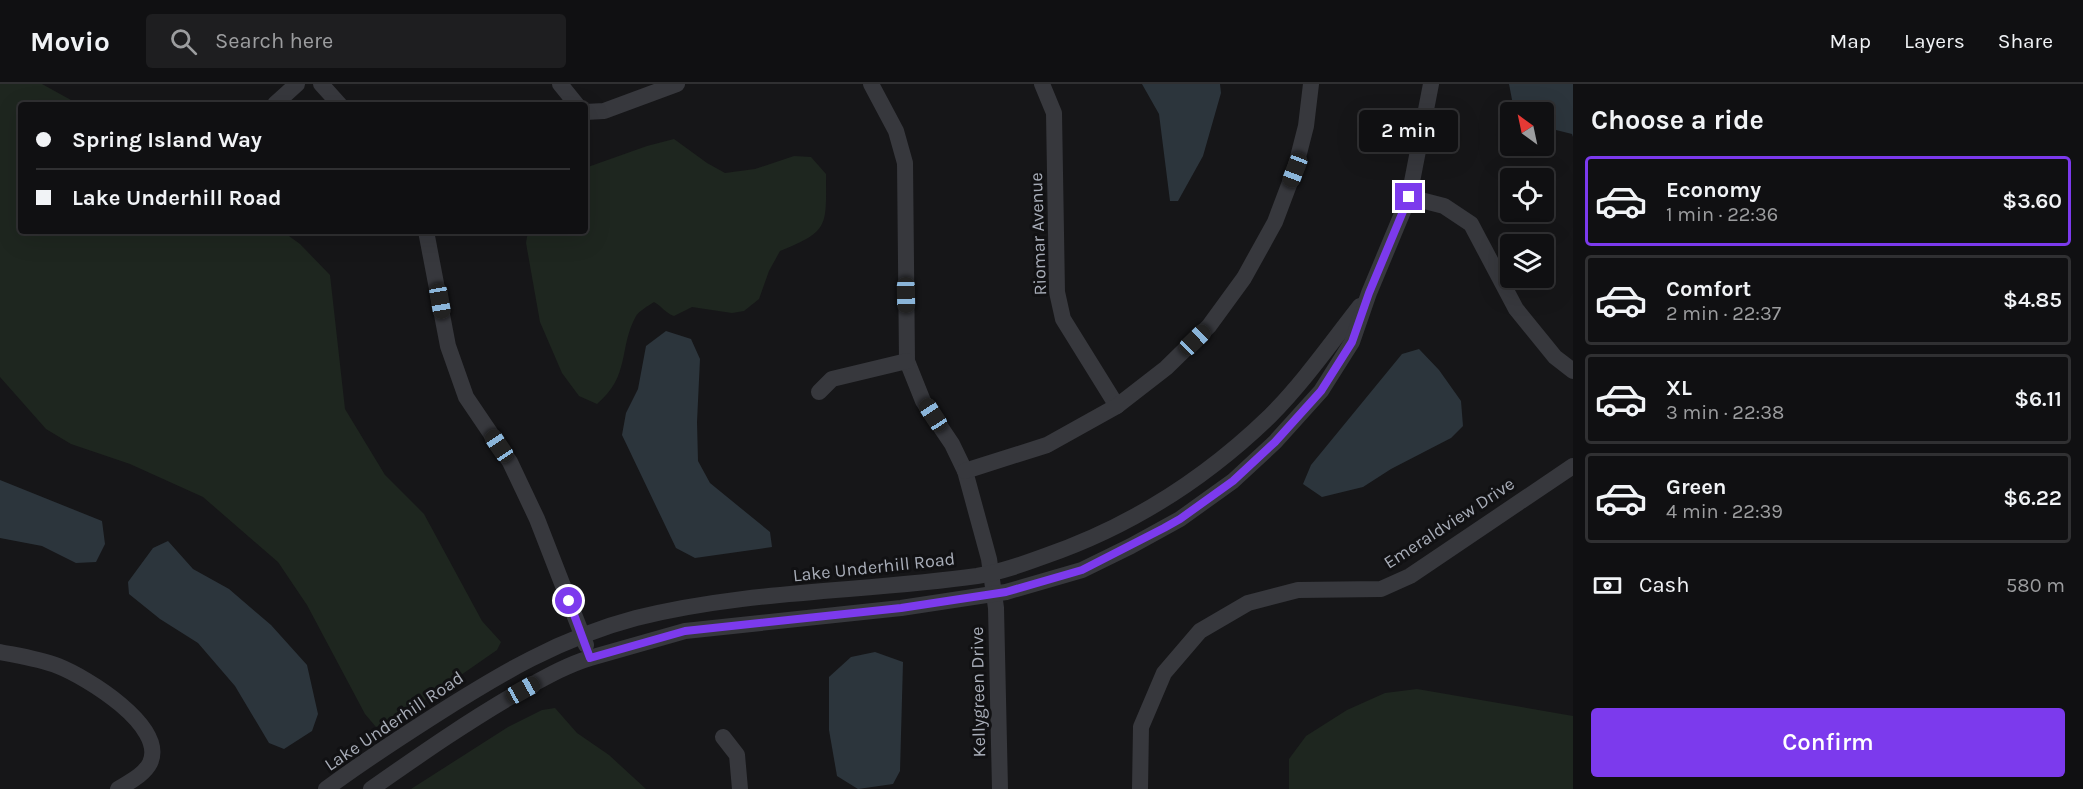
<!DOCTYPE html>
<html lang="en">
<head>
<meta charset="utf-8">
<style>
  :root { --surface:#101012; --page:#1e1e20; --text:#f1f3f6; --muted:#9c9d9f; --line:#303032; --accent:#7c3aed }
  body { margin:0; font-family:Karla,sans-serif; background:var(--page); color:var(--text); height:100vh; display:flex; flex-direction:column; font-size:22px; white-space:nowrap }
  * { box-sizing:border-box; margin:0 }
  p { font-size:20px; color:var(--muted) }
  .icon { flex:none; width:33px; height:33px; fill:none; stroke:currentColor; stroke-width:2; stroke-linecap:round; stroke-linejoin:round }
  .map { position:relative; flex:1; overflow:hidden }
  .sheet { display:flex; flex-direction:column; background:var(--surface); width:510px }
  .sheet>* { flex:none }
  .banner { position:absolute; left:18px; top:18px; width:570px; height:132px; border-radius:6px; box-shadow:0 6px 24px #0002,0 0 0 2px var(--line); display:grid; align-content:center; height:132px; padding:0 18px; background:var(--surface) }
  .needle { width:39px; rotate:327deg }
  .controls { position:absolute; left:1500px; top:18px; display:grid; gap:12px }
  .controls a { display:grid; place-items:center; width:54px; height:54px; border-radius:6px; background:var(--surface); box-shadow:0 6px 24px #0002,0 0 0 2px var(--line); font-size:30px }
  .end { position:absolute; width:27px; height:27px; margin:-14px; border:8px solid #7c3aed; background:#fff; box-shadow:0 0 0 3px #fff }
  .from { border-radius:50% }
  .bubble { position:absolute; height:42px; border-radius:6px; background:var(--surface); box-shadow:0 6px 24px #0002,0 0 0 2px var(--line); font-size:20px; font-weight:600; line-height:42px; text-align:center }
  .car { position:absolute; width:18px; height:36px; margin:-18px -9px; border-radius:8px; box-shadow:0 0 4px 2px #0007; background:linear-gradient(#222 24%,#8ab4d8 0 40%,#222 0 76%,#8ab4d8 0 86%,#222 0) }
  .banner b { display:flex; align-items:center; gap:21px; height:57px; font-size:22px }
  .banner b+b { border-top:2px solid var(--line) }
  .banner i { width:15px; height:15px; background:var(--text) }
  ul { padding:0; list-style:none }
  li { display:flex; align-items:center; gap:18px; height:90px; margin:0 12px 9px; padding:0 6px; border:3px solid var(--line); border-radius:6px }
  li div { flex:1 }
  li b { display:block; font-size:22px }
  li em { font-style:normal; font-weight:600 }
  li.selected { border-color:var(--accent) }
  li>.icon { width:54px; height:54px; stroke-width:1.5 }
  h2 { padding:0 18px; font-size:27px; line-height:72px }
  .pay { display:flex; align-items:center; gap:15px; height:66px; padding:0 18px; font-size:22px }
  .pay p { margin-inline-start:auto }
  .button { display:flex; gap:12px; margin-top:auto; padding:12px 18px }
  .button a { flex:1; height:69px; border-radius:6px; background:var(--accent); color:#fff; font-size:24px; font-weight:600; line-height:69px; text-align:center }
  header { display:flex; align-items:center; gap:36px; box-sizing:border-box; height:84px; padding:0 30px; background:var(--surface); border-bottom:2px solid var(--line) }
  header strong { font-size:28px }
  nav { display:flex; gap:33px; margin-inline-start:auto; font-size:21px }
  .search { width:420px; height:54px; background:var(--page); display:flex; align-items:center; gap:15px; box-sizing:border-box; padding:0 21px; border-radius:6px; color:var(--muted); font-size:22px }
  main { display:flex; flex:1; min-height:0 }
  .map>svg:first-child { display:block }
</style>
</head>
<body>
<header>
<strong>Movio</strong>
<div class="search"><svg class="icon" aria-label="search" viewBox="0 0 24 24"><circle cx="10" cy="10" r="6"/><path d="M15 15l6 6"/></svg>Search here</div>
<nav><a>Map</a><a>Layers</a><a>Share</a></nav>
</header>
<main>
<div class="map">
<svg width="1573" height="705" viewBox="0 0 1573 705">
  <rect width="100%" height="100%" fill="#161618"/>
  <!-- green -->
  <g fill="#1e261f">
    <polygon points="0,0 42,0 80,21 21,21 21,147 282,147 300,160 330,191 345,325 385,391 424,430 482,537 501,558 497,566 412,625 376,643 365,630 307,521 278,478 203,413 130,380 71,360 46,345 0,293"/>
    <path d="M674 55 707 79 725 89 755 85 794 72 811 73 826 90C826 142 830 147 780 167L769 187 759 215 744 227 732 229 692 223 674 232C665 229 662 222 654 218 648 222 639 227 636 232 618 265 631 291 597 320L579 312 562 289 540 238 526 159 528 147H585V84L647 62Z"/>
    <polygon points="1417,605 1573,632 1573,705 1289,705 1289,675 1306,652 1347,626 1385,609"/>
    <polygon points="555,624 577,649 609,671 646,705 411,705 508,643 542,626"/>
  </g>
  <!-- water -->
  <g fill="#2c353c">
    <polygon points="1142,0 1220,0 1221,9 1203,72 1178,117 1170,117 1159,30"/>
    <polygon points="1509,0 1573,0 1573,53 1572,50 1544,43 1544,28 1516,28 1514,26"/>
    <polygon points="666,247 691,255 700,275 697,338 698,377 710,399 770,448 772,463 695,474 676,464 622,351 626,329 638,305 646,262"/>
    <polygon points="1419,265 1439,286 1461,317 1463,342 1451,354 1391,385 1363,403 1322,413 1303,400 1311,381 1402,270"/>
    <polygon points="0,396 102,437 105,460 96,478 76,479 42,462 0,454"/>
    <polygon points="168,457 193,485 229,505 271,541 307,581 318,630 312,647 284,665 269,659 235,602 198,559 160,535 129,510 128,498 153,464"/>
    <polygon points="875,568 903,578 900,687 893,700 858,705 837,692 829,646 829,593 851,573"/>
  </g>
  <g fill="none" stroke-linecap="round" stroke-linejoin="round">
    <!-- minor -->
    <g stroke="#37383d" stroke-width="16">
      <polyline points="321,0 340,21"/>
      <polyline points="560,0 577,21"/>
      <polyline points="871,0 896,47 905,79 907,277 923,317 952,360 965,387 989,475 996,524 1000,705"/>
      <polyline points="1042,0 1054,29 1057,208 1063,235 1117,322"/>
      <polyline points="275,20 297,0"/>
      <polyline points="585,28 604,27 677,0"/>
      <polyline points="1409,113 1444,122 1471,140 1516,225 1555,273 1573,287"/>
      <polyline points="426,147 448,262 466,313 510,378 537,435 586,561"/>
      <polyline points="819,308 832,295 907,277"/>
      <polyline points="965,387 1047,361 1117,322 1166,284 1209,242 1244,194 1275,138 1295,85 1306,42 1311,0"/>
      <path d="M0 568C20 572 40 575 58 582 86 593 167 642 150 679 144 691 129 698 118 705"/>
      <polyline points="723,653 737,671 740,705"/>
      <path d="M326 705C361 679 398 655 434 632 500 590 560 554 636 534 747 506 864 508 977 492 1001 488 1023 480 1045 472 1129 443 1206 394 1270 332 1303 299 1331 259 1360 222"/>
      <path d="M371 705C421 670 471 635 524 605 546 593 567 581 590 574L685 547 901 524 1006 508 1082 486 1131 462 1180 435 1233 397 1275 358 1321 307 1352 258 1369 209 1409 113 1431 0"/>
      <polyline points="1140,705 1141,643 1164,589 1200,547 1248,519 1298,506 1381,505 1410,492 1573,382"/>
    </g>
  </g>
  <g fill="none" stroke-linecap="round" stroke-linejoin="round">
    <!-- route -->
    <polyline stroke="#7c3aed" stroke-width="8" points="569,517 590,574 685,547 901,524 1006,508 1082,486 1164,444 1180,435 1233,397 1275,358 1321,307 1352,258 1369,209 1409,113"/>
  </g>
  <g text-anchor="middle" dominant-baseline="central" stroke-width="6" stroke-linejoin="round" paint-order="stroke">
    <!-- street labels -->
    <g font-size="18" fill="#a8adb8" stroke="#111113">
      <text transform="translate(1038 150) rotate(-92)">Riomar Avenue</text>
      <text transform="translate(1449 439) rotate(-33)">Emeraldview Drive</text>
      <text transform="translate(874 483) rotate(-6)">Lake Underhill Road</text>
      <text transform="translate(978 608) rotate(-91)">Kellygreen Drive</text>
      <text transform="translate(394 637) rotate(-34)">Lake Underhill Road</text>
    </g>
  </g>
</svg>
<div class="controls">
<a><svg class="needle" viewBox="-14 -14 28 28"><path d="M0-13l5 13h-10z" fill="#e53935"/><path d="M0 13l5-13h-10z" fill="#9c9d9f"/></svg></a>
<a><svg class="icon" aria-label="locate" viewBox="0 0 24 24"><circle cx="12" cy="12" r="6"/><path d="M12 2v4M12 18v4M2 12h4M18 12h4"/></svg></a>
<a><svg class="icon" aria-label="layers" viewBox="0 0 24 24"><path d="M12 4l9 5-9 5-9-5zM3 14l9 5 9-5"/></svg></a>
</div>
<i class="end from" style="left:569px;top:517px"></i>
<i class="end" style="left:1409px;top:113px"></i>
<div class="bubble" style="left:1359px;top:26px;width:99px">2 min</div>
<i class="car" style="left:1295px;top:86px;rotate:201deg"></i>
<i class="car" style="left:906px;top:211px;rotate:179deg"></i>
<i class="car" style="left:440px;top:217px;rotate:170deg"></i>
<i class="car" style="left:1195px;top:256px;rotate:46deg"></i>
<i class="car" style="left:933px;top:331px;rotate:327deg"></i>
<i class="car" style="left:499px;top:362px;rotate:326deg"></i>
<i class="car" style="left:523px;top:606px;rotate:61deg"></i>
<div class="banner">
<b><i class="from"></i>Spring Island Way</b>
<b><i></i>Lake Underhill Road</b>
</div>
</div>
<section class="sheet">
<h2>Choose a ride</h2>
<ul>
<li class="selected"><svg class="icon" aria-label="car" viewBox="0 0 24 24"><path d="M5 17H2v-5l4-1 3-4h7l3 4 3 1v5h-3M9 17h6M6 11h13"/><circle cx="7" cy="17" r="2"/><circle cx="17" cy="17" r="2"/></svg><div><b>Economy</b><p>1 min · 22:36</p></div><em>$3.60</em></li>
<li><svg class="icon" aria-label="car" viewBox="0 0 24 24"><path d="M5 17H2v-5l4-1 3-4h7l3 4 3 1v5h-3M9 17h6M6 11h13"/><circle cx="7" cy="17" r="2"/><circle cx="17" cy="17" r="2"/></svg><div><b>Comfort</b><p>2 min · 22:37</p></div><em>$4.85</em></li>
<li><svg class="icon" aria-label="car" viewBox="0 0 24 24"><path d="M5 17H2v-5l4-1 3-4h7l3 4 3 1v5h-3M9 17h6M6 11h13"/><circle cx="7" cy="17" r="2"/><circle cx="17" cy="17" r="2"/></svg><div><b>XL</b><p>3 min · 22:38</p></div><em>$6.11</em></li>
<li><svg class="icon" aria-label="car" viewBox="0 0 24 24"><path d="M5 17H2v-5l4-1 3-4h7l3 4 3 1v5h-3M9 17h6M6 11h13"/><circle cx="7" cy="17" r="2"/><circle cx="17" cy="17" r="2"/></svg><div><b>Green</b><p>4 min · 22:39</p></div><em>$6.22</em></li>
</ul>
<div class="pay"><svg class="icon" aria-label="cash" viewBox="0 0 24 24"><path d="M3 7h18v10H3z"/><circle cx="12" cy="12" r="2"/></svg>Cash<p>580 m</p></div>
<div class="button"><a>Confirm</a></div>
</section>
</main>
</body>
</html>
